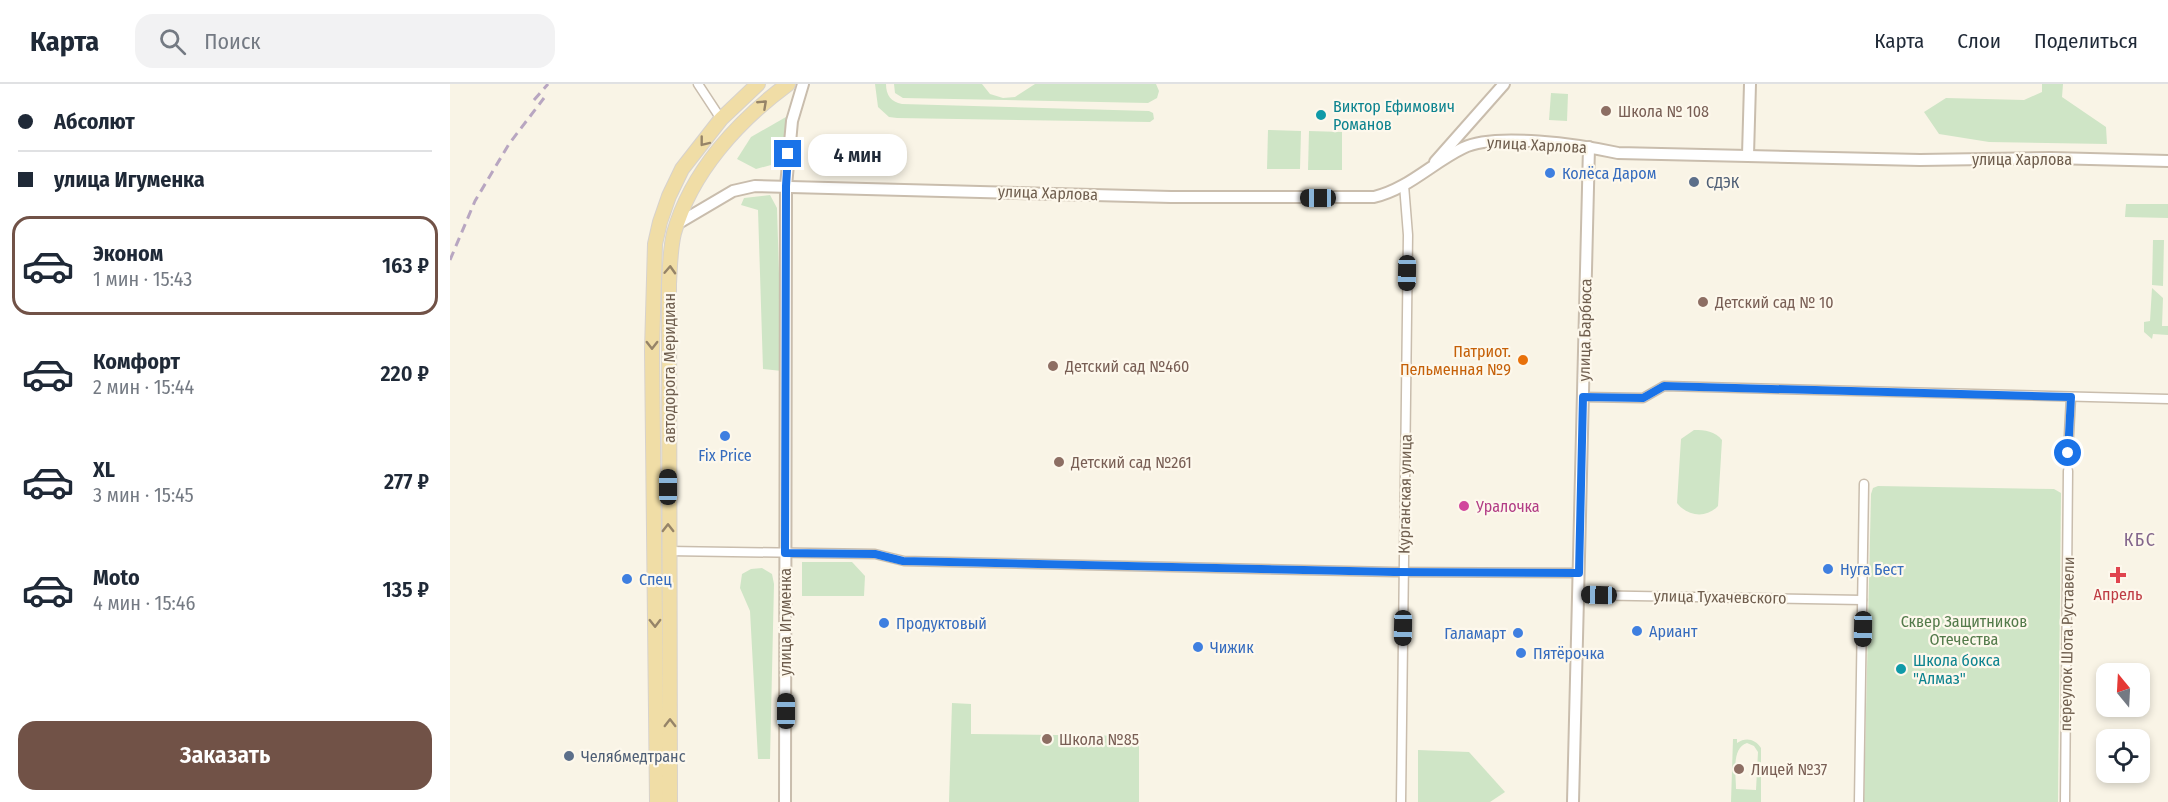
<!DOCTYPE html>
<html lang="ru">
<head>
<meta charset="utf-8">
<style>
  :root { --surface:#fff; --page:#f2f2f3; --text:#1f2937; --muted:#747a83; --line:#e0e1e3; --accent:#715247 }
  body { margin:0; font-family:"Fira Sans Condensed",sans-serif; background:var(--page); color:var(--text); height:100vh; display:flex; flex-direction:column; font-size:22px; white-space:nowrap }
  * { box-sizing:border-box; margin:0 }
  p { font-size:20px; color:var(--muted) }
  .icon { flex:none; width:33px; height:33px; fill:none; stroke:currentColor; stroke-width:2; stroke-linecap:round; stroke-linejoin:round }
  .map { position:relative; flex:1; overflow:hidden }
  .details { display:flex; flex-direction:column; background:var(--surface); width:450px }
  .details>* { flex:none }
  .banner { display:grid; align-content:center; height:132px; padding:0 18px; background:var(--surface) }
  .needle { width:39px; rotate:342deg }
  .tools { position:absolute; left:1646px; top:579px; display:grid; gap:12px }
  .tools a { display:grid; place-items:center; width:54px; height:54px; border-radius:12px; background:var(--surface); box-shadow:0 3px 9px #0003; font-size:30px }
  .end { position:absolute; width:27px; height:27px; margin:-14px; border:8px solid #1a73e8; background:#fff; box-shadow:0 0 0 3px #fff }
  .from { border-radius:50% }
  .bubble { position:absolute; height:42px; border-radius:18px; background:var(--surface); box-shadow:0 3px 9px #0003; font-size:20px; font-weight:600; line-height:42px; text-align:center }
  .car { position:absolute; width:18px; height:36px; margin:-18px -9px; border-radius:8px; box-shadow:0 0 4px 2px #0007; background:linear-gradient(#222 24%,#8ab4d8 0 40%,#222 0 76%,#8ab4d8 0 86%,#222 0) }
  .banner b { display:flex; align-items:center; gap:21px; height:57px; font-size:22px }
  .banner b+b { border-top:2px solid var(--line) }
  .banner i { width:15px; height:15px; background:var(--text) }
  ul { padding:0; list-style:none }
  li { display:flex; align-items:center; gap:18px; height:99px; margin:0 12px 9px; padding:0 6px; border:3px solid transparent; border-radius:18px }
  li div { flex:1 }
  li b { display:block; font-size:22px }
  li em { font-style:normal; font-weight:600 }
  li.on { border-color:var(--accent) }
  li>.icon { width:54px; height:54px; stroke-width:1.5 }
  .action { display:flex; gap:12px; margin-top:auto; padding:12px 18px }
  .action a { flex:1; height:69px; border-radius:18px; background:var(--accent); color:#fff; font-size:24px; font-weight:600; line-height:69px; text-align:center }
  header { display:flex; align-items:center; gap:36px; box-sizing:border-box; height:84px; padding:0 30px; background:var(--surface); border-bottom:2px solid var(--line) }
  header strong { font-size:28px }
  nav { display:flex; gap:33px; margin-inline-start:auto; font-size:21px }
  .search { width:420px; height:54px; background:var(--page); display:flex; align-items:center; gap:15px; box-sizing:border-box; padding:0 21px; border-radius:18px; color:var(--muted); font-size:22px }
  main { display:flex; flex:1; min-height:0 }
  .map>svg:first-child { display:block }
</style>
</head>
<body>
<header>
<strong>Карта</strong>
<div class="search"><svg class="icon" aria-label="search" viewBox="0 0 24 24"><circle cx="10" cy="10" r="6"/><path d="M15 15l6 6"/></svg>Поиск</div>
<nav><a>Карта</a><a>Слои</a><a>Поделиться</a></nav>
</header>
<main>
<section class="details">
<div class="banner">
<b><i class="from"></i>Абсолют</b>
<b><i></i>улица Игуменка</b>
</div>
<ul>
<li class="on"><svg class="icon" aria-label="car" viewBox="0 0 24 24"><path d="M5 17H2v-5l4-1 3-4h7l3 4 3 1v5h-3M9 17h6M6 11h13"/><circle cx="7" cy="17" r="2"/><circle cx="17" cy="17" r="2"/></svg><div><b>Эконом</b><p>1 мин · 15:43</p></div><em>163 ₽</em></li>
<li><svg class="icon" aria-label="car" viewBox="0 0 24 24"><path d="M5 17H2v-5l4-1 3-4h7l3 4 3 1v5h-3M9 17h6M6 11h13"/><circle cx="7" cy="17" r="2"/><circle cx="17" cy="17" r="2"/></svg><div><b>Комфорт</b><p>2 мин · 15:44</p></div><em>220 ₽</em></li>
<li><svg class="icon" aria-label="car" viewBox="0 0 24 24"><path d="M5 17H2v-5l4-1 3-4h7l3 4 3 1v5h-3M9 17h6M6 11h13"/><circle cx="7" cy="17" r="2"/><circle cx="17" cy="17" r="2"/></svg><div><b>XL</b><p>3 мин · 15:45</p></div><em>277 ₽</em></li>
<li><svg class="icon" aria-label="car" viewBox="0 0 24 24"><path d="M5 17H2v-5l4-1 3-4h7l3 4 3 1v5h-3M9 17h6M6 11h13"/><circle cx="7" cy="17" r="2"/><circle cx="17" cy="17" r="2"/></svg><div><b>Moto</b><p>4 мин · 15:46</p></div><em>135 ₽</em></li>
</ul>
<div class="action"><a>Заказать</a></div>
</section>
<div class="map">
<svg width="1718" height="718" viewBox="0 0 1718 718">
  <rect width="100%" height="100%" fill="#f9f4e6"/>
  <!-- green -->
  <g fill="#cfe5c6" fill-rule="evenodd">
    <path d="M425 0H436C436 11 441 18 452 20L699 27 703 29 704 35 700 38 447 34 439 33 428 23Z"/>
    <polygon points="444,0 532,0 540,10 553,14 565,13 585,0 706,0 709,7 707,14 698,19 453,14 445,9"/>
    <polygon points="1592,0 1613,0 1612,13 1656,43 1657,60 1539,58 1489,50 1474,28 1496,14 1574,16 1592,8"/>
    <polygon points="1101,9 1118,10 1117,37 1099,36"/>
    <polygon points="336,33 338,40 332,78 306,85 287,75 301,53"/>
    <polygon points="818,46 851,47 850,85 817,85"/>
    <polygon points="859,47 892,48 892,86 858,86"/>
    <polygon points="320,111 327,124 332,287 313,285 308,126 291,121 294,114"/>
    <polygon points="1676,120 1718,120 1718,134 1675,133"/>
    <polygon points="1703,156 1714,156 1713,202 1702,201"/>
    <polygon points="1702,204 1713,214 1712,242 1718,242 1718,251 1703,250 1702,255 1694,248 1694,238 1700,237"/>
    <path d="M1244 346C1255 346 1265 347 1272 356L1268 422C1256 435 1237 432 1227 419L1231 355Z"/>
    <polygon points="1428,402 1604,405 1611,409 1608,718 1414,718 1421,410 1423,404"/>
    <polygon points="352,478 402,478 415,492 414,512 352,512"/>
    <polygon points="312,484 322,490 324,500 320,675 308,675 300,527 290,504 292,490 301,485"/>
    <polygon points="502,619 521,620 521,650 689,652 689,718 499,718"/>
    <path d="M1283 655H1287V659C1296 653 1305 655 1311 664V718H1281ZM1297 659 1304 662 1308 668 1306 706 1286 705C1286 691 1281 664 1297 659Z"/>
    <polygon points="968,666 1019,668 1055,708 1040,718 968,718"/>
  </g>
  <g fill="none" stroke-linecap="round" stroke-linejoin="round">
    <!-- minor-tunnel -->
    <polyline stroke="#d6cec0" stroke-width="8" stroke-dasharray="8 4" stroke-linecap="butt" points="1618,387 1618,369"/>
    <!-- minor casing -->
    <g stroke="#c9bdad" stroke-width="11">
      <g id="minor">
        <polyline points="248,0 271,35"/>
        <polyline points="1133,313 1193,314 1214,302 1718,315"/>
        <polyline points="1618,369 1621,313"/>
        <polyline points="218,467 425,470 454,477 499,478 944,488 1129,489"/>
        <polyline points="1128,511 1412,516"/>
        <polyline points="951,718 958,151 954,101"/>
        <polyline points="1409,718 1414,400"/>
        <polyline points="1615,718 1618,387"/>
      </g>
    </g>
    <!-- tertiary casing -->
    <g stroke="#c9bdad" stroke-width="14">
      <g id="tertiary">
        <polyline points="1298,71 1300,0"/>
        <polyline points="985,78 1054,0"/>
        <path d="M227 140 283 107 305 102 721 113H924C958 105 982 79 1013 64 1045 48 1131 61 1168 69L1470 76 1601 74 1718 77"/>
        <polyline points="335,718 336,102 342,37 353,0"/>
        <polyline points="1123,718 1139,63"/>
      </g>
    </g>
    <!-- primary casing -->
    <g stroke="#d7d2cd" stroke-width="16">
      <g id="primary">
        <polyline points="207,718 202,266 205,160 210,138 219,112 232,85 271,35 308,0"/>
        <path d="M220 718 219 200C220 183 220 166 224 149 241 88 288 37 338 0"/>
      </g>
    </g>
    <!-- minor -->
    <use href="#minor" stroke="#fff" stroke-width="8"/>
    <!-- tertiary -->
    <use href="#tertiary" stroke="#fff" stroke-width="10"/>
    <!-- primary -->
    <use href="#primary" stroke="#f0dda6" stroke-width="14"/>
    <!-- rail -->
    <g stroke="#b8a6c1" stroke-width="3" stroke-dasharray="9 6" stroke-linecap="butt">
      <polyline points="84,16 98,0"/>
      <polyline points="0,176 25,117 59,60 94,14"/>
    </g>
  </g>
  <!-- one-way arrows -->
  <defs><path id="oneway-chevron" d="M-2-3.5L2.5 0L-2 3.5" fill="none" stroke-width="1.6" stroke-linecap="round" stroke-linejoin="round" transform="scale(1.5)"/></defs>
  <g stroke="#968468">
    <use href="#oneway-chevron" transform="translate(313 20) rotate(-43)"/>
    <use href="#oneway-chevron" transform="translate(254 58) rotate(128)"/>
    <use href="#oneway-chevron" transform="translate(220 186) rotate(-87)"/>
    <use href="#oneway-chevron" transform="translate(202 261) rotate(90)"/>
    <use href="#oneway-chevron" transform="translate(218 444) rotate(-90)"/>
    <use href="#oneway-chevron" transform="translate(205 539) rotate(89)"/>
    <use href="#oneway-chevron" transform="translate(220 639) rotate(-90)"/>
  </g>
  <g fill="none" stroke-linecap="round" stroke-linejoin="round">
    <!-- route -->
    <polyline stroke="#1a73e8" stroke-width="8" points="338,70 336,102 335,469 425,470 453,477 499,478 944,488 1129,489 1133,313 1193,314 1214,302 1621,313 1618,369"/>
  </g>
  <!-- markers -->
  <g fill="#8d6e63" stroke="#fdf8ec" stroke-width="2">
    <circle cx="1156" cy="27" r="6"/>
    <circle cx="1253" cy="218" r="6"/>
    <circle cx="603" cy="282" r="6"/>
    <circle cx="609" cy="378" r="6"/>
    <circle cx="597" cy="655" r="6"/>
    <circle cx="1289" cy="685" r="6"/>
  </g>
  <g fill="#0f9aa8" stroke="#fdf8ec" stroke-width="2">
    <circle cx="871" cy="31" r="6"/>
    <circle cx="1451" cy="585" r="6"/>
  </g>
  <g fill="#3f7fe0" stroke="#fdf8ec" stroke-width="2">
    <circle cx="1100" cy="89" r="6"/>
    <circle cx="275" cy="352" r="6"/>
    <circle cx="1378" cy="485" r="6"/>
    <circle cx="177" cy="495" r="6"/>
    <circle cx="434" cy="539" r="6"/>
    <circle cx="1187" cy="547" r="6"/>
    <circle cx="1068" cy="549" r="6"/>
    <circle cx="748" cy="563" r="6"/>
    <circle cx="1071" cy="569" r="6"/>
  </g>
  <g fill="#5c6f8a" stroke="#fdf8ec" stroke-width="2">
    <circle cx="1244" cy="98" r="6"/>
    <circle cx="119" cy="672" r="6"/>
  </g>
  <circle fill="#e8710a" stroke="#fdf8ec" stroke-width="2" cx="1073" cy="276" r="6"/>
  <circle fill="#d1479c" stroke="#fdf8ec" stroke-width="2" cx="1014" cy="422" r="6"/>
  <path fill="#e0444e" stroke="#fdf8ec" stroke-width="2" d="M1665 482h6v6h6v6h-6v6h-6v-6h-6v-6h6z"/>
  <g text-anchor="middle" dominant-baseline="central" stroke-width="4.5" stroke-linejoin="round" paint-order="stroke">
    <!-- culture labels -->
    <g font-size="16" fill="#0d838f" stroke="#fdf8ec" text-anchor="start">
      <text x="883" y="22">Виктор Ефимович<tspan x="883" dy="18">Романов</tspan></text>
      <text x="1463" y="576">Школа бокса<tspan x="1463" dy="18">"Алмаз"</tspan></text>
    </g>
    <!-- education labels -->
    <g font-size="16" fill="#785e54" stroke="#fdf8ec" text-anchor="start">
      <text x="1168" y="27">Школа № 108</text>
      <text x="1265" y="218">Детский сад № 10</text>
      <text x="615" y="282">Детский сад №460</text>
      <text x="621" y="378">Детский сад №261</text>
      <text x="609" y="655">Школа №85</text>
      <text x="1301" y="685">Лицей №37</text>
    </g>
    <!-- street labels -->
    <g font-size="16" fill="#6f5e4e" stroke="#fdf8ec">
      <text transform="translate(1087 61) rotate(3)">улица Харлова</text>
      <text x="1572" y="75">улица Харлова</text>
      <text transform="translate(598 109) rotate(2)">улица Харлова</text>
      <text transform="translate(1135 246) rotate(-89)">улица Барбюса</text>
      <text transform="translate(219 284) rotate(-90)">автодорога Меридиан</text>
      <text transform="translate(955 410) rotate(-89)">Курганская улица</text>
      <text transform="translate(1270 513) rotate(1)">улица Тухачевского</text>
      <text transform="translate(335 538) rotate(-90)">улица Игуменка</text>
      <text transform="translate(1617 560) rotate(-89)">переулок Шота Руставели</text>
    </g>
    <!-- shop labels -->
    <g font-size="16" fill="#366cbe" stroke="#fdf8ec" text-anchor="start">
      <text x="1112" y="89">Колёса Даром</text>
      <text x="275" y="371" text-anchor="middle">Fix Price</text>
      <text x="1390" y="485">Нуга Бест</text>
      <text x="189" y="495">Спец</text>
      <text x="446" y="539">Продуктовый</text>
      <text x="1199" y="547">Ариант</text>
      <text x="1056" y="549" text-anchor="end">Галамарт</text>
      <text x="760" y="563">Чижик</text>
      <text x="1083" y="569">Пятёрочка</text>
    </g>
    <!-- service labels -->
    <g font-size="16" fill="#4e5e75" stroke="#fdf8ec" text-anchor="start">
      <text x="1256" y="98">СДЭК</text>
      <text x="131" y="672">Челябмедтранс</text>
    </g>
    <!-- food labels -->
    <g font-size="16" fill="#c56008" stroke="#fdf8ec" text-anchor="end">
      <text x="1061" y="267">Патриот.<tspan x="1061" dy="18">Пельменная №9</tspan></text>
    </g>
    <!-- hotel labels -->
    <g font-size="16" fill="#b23c85" stroke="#fdf8ec" text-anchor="start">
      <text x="1026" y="422">Уралочка</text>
    </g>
    <!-- health labels -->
    <g font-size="16" fill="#be3a42" stroke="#fdf8ec">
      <text x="1668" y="510">Апрель</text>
    </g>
    <!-- park labels -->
    <g font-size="16" fill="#537a4a" stroke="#fdf8ec">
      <text x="1514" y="537">Сквер Защитников<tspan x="1514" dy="18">Отечества</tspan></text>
    </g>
    <!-- neighbourhood labels -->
    <g font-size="18" letter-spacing="1.5" fill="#83668c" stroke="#fdf8ec">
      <text x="1690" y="456">КБС</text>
    </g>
  </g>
</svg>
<div class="tools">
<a><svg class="needle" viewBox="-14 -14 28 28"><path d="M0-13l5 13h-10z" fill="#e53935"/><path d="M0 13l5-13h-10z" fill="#747a83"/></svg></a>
<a><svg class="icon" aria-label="locate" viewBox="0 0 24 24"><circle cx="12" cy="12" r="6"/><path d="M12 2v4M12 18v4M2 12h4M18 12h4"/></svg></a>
</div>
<i class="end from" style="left:1618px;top:369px"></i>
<i class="end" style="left:338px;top:70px"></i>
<div class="bubble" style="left:358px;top:50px;width:99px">4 мин</div>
<i class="car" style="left:868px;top:114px;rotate:270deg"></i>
<i class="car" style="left:957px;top:189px;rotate:181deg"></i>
<i class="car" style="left:218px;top:403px;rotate:0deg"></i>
<i class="car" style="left:1149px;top:511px;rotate:271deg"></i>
<i class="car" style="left:953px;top:544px;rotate:181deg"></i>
<i class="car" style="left:1413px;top:545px;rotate:181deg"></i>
<i class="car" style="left:336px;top:627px;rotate:0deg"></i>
</div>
</main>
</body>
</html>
